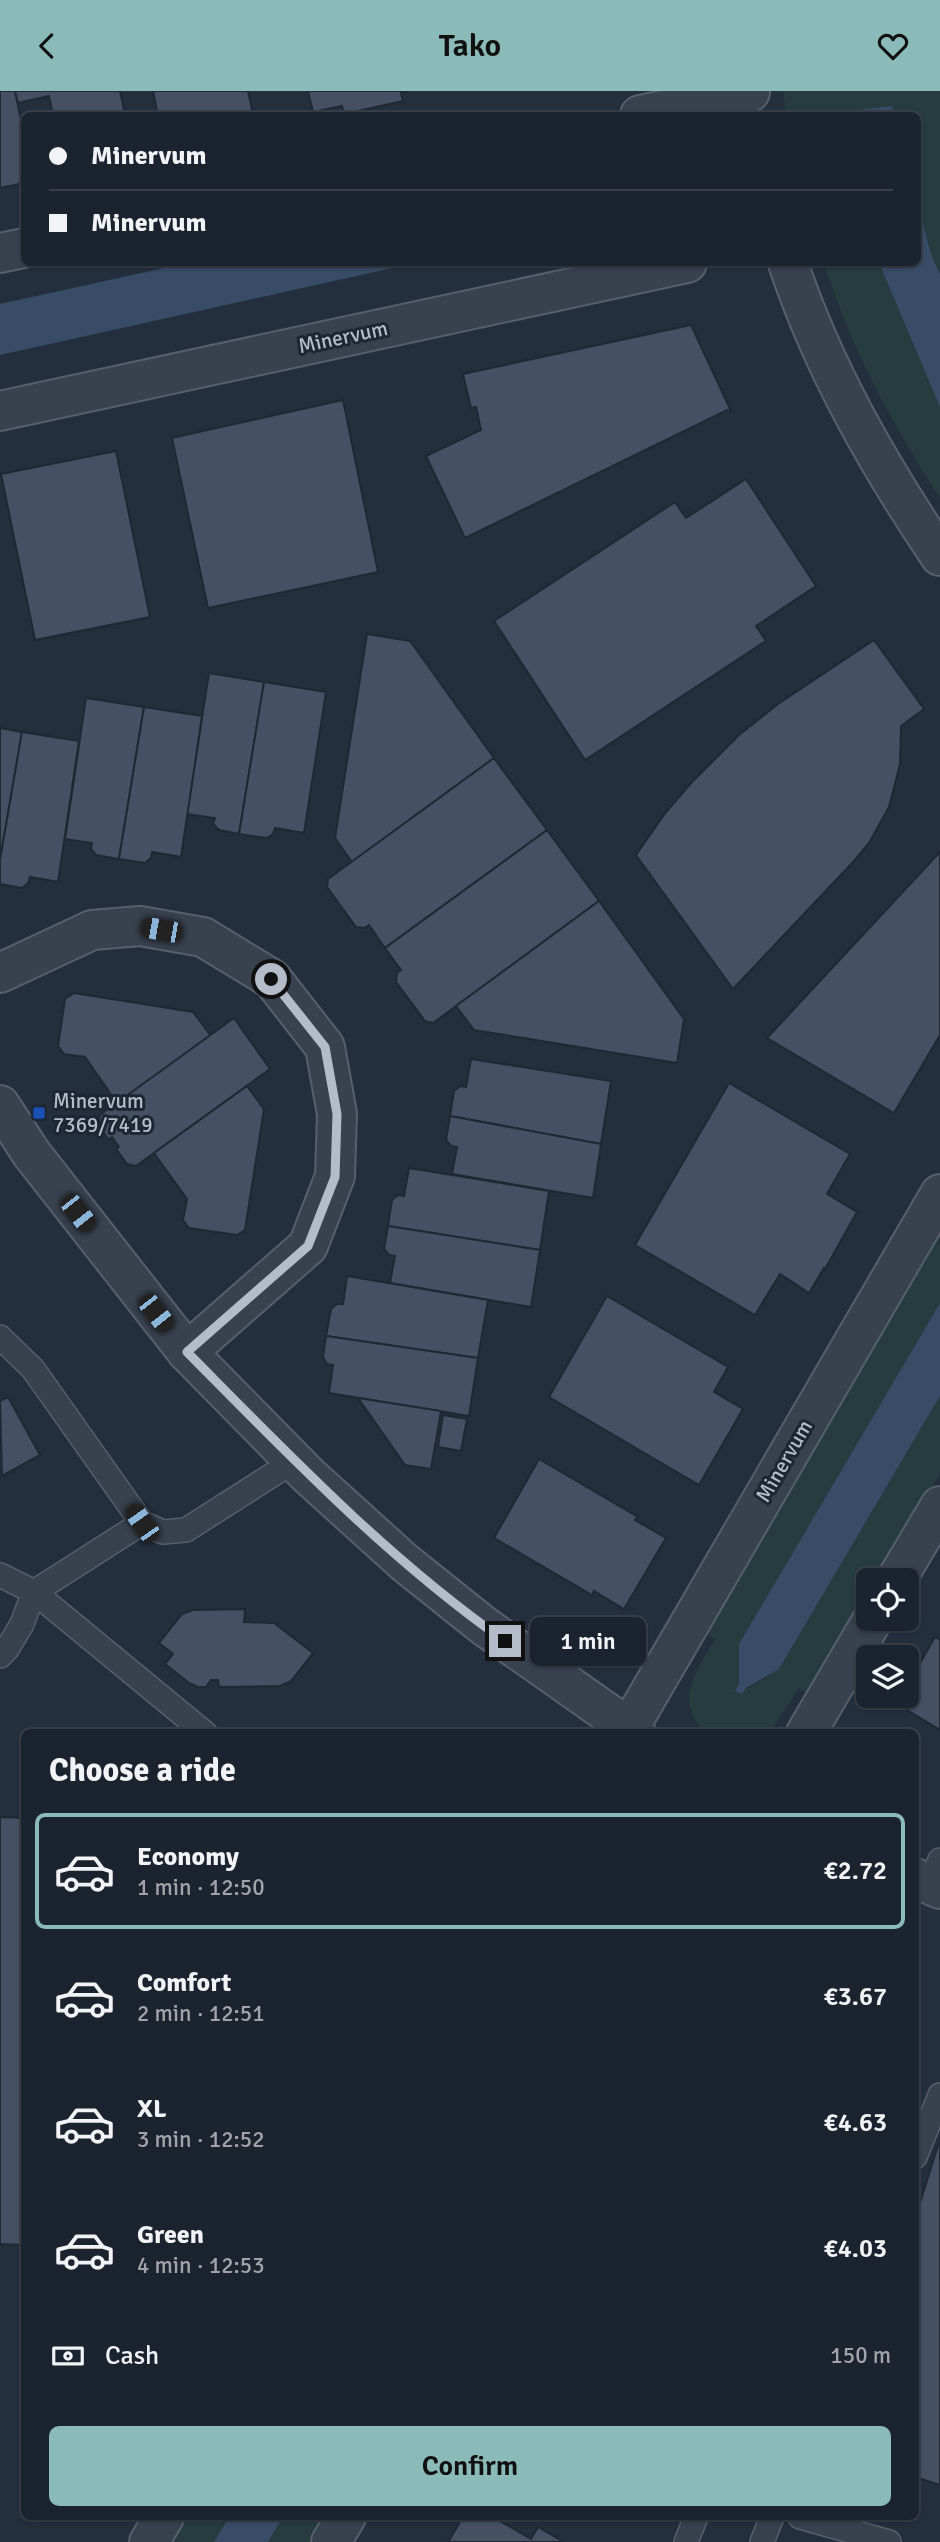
<!DOCTYPE html>
<html lang="en">
<head>
<meta charset="utf-8">
<style>
  :root { --surface:#1b232e; --page:#282f3a; --text:#f1f3f6; --muted:#a0a4aa; --line:#39404a; --accent:#8bbbb9 }
  body { margin:0; font-family:Signika,sans-serif; background:var(--page); color:var(--text); height:100vh; display:flex; flex-direction:column; font-size:26px; white-space:nowrap }
  * { box-sizing:border-box; margin:0 }
  p { font-size:23px; color:var(--muted) }
  .icon { flex:none; width:38px; height:38px; fill:none; stroke:currentColor; stroke-width:2; stroke-linecap:round; stroke-linejoin:round }
  .map { position:relative; flex:1; overflow:hidden }
  .drawer { position:absolute; left:21px; top:1638px; width:898px; height:791px; display:flex; flex-direction:column; background:var(--surface); border-radius:10px; box-shadow:0 2px 5px #0004,0 0 0 2px var(--line) }
  .drawer>* { flex:none }
  .hud { position:absolute; left:21px; top:21px; width:900px; height:154px; border-radius:10px; box-shadow:0 2px 5px #0004,0 0 0 2px var(--line); display:grid; align-content:center; height:154px; padding:0 28px; background:var(--surface) }
  .tools { position:absolute; left:856px; top:1477px; display:grid; gap:14px }
  .tools a { display:grid; place-items:center; width:63px; height:63px; border-radius:10px; background:var(--surface); box-shadow:0 2px 5px #0004,0 0 0 2px var(--line); font-size:35px }
  .end { position:absolute; width:32px; height:32px; margin:-16px; border:9px solid #b4bcc9; background:#111; box-shadow:0 0 0 4px #111 }
  .from { border-radius:50% }
  .bubble { position:absolute; height:49px; border-radius:10px; background:var(--surface); box-shadow:0 2px 5px #0004,0 0 0 2px var(--line); font-size:23px; font-weight:600; line-height:49px; text-align:center }
  .car { position:absolute; width:21px; height:42px; margin:-21px -10px; border-radius:9px; box-shadow:0 0 5px 2px #0007; background:linear-gradient(#222 24%,#8ab4d8 0 40%,#222 0 76%,#8ab4d8 0 86%,#222 0) }
  .hud b { display:flex; align-items:center; gap:24px; height:66px; font-size:26px }
  .hud b+b { border-top:2px solid var(--line) }
  .hud i { width:18px; height:18px; background:var(--text) }
  ul { padding:0; list-style:none }
  li { display:flex; align-items:center; gap:21px; height:116px; margin:0 14px 10px; padding:0 14px; border:4px solid transparent; border-radius:10px }
  li div { flex:1 }
  li b { display:block; font-size:26px }
  li em { font-style:normal; font-weight:600 }
  li.selected { border-color:var(--accent) }
  li>.icon { width:63px; height:63px; stroke-width:1.5 }
  h2 { padding:0 28px; font-size:32px; line-height:84px }
  .pay { display:flex; align-items:center; gap:18px; height:77px; padding:0 28px; font-size:26px }
  .pay p { margin-inline-start:auto }
  .primary-button { display:flex; gap:14px; margin-top:auto; padding:14px 28px }
  .primary-button a { flex:1; height:80px; border-radius:10px; background:var(--accent); color:#111; font-size:28px; font-weight:600; line-height:80px; text-align:center }
  header { display:flex; justify-content:space-between; align-items:center; height:91px; padding:0 28px; background:var(--accent); color:#111; font-size:32px; font-weight:600 }
  .map>svg:first-child { display:block }
</style>
</head>
<body>
<header><svg class="icon" aria-label="back" viewBox="0 0 24 24"><path d="M15 5l-7 7 7 7"/></svg>Tako<svg class="icon" aria-label="heart" viewBox="0 0 24 24"><path d="M12 20l-8-8c-3-5 5-10 8-4 3-6 11-1 8 4z"/></svg></header>
<div class="map">
<svg width="940" height="2451" viewBox="0 0 940 2451">
  <rect width="100%" height="100%" fill="#242f3e"/>
  <!-- green -->
  <g fill="#263c3f">
    <polygon points="783,0 940,0 940,183 931,163 917,110 917,24 895,24 892,15 847,20 848,24 786,24"/>
    <path d="M824 172H879L940 316V407C892 334 850 255 824 172Z"/>
    <path d="M940 1139V1212L739 1553V1592L735 1599 749 1597 779 1578 940 1305V1382L877 1489H868V1505L810 1604 799 1597 770 1641H705C673 1609 697 1579 715 1548L704 1541Z"/>
    <polygon points="185,2426 229,2426 214,2451 170,2451"/>
    <polygon points="283,2426 327,2426 312,2451 268,2451"/>
  </g>
  <!-- water -->
  <g fill="#394c67">
    <polygon points="892,15 895,24 848,24 847,20"/>
    <polygon points="917,110 931,163 940,183 940,316 879,172 917,172"/>
    <polygon points="187,172 415,172 0,264 0,213"/>
    <polygon points="940,1212 940,1305 779,1578 746,1597 742,1603 735,1600 739,1592 739,1553"/>
    <polygon points="229,2426 283,2426 268,2451 214,2451"/>
  </g>
  <!-- building -->
  <g fill="#455162" stroke="#1f2835" stroke-width="2">
    <polygon points="0,0 15,0 24,44 24,92 0,97"/>
    <polygon points="15,0 120,0 125,24 53,24 49,5 18,12"/>
    <polygon points="153,0 248,0 253,24 158,24"/>
    <polygon points="308,0 409,0 401,2 403,10 344,23 342,15 313,21"/>
    <polygon points="691,234 731,320 727,319 465,447 426,365 481,339 476,316 471,317 463,283"/>
    <polygon points="343,309 378,481 208,517 172,347"/>
    <polygon points="116,360 150,526 35,549 1,383"/>
    <polygon points="746,388 816,495 756,535 766,550 585,669 494,530 675,411 686,427"/>
    <polygon points="367,543 410,550 494,667 352,771 335,747"/>
    <polygon points="874,549 924,618 901,635 900,673 889,716 869,752 854,770 733,898 636,764 666,721 692,691 739,644 778,613"/>
    <polygon points="209,582 264,591 239,743 219,739 213,733 215,727 187,723"/>
    <polygon points="264,591 326,601 304,742 275,737 273,743 267,747 239,743"/>
    <polygon points="86,607 144,616 119,768 96,764 91,758 92,752 65,748"/>
    <polygon points="144,616 202,625 181,766 152,761 151,767 145,772 119,768"/>
    <polygon points="0,637 22,641 0,769"/>
    <polygon points="22,641 79,650 58,791 30,786 28,792 22,797 0,793 0,769"/>
    <polygon points="494,667 547,739 385,857 369,834 364,837 356,836 327,796 328,788"/>
    <polygon points="547,739 599,810 433,932 425,930 396,891 397,882 401,879 385,857"/>
    <polygon points="940,761 940,944 894,1022 767,947"/>
    <polygon points="599,810 684,928 677,972 474,939 456,915"/>
    <polygon points="74,902 193,921 211,945 117,1012 85,966 64,963 58,955 65,908"/>
    <polygon points="234,927 270,978 136,1075 127,1073 116,1058 119,1056 112,1046 109,1049 98,1034 100,1024"/>
    <polygon points="471,968 611,990 601,1053 450,1025 454,1000 460,995 466,996"/>
    <polygon points="729,992 850,1063 827,1103 857,1121 825,1178 824,1177 809,1202 780,1183 755,1224 635,1154"/>
    <polygon points="247,995 264,1018 245,1139 237,1144 189,1137 183,1129 187,1108 154,1062"/>
    <polygon points="450,1025 601,1053 593,1107 452,1083 457,1056 451,1055 446,1049"/>
    <polygon points="409,1077 549,1100 540,1159 388,1135 392,1109 398,1104 404,1105"/>
    <polygon points="388,1135 540,1159 531,1216 390,1192 395,1165 389,1164 384,1158"/>
    <polygon points="347,1185 488,1209 478,1267 326,1245 331,1218 337,1213 343,1213"/>
    <polygon points="607,1205 728,1276 714,1301 743,1318 699,1394 549,1306"/>
    <polygon points="326,1245 478,1267 469,1325 329,1302 333,1274 327,1273 323,1266"/>
    <polygon points="8,1306 40,1364 2,1385 0,1310"/>
    <polygon points="358,1307 441,1320 431,1378 405,1374"/>
    <polygon points="443,1324 467,1328 461,1360 438,1356"/>
    <polygon points="539,1368 638,1426 635,1429 666,1447 624,1518 594,1500 592,1504 494,1447"/>
    <polygon points="245,1518 244,1531 274,1532 313,1562 291,1590 280,1595 219,1596 218,1589 211,1589 206,1596 198,1596 189,1592 165,1573 173,1563 159,1552 182,1523 193,1519"/>
    <polygon points="935,1546 940,1549 940,1639 902,1616 916,1591 911,1588"/>
    <polygon points="0,1726 24,1727 24,2154 0,2153"/>
    <polygon points="940,2048 940,2394 915,2386 915,2128"/>
    <polygon points="463,2426 493,2426 531,2448 538,2436 564,2451 448,2451"/>
  </g>
  <g fill="none" stroke-linecap="round" stroke-linejoin="round">
    <!-- lane casing -->
    <g stroke="#565f6c" stroke-width="26">
      <g id="lane">
        <polyline points="0,1246 33,1278 142,1432 163,1441 186,1439 294,1370"/>
        <polyline points="0,1484 34,1501 205,1642"/>
        <polyline points="0,1565 7,1558 22,1533 34,1501 142,1432"/>
        <polyline points="930,1793 940,1769"/>
        <polyline points="915,2066 940,2004"/>
        <polyline points="800,2426 889,2451"/>
        <polyline points="686,2451 696,2426"/>
        <polyline points="762,2451 772,2426"/>
      </g>
    </g>
    <!-- street casing -->
    <g stroke="#565f6c" stroke-width="42">
      <g id="street">
        <polyline points="640,24 750,1"/>
        <polyline points="0,162 24,157"/>
        <path d="M788 172C823 277 878 373 940 465"/>
        <polyline points="0,320 687,172"/>
        <polyline points="0,882 92,839 140,835 203,846 272,888 325,956 337,1023 335,1085 308,1155 187,1261"/>
        <polyline points="0,1014 31,1062 187,1261 308,1384 404,1471 484,1535 636,1642"/>
        <polyline points="896,1489 940,1415"/>
        <polyline points="626,1642 940,1103"/>
        <polyline points="806,1642 873,1528"/>
        <polyline points="915,1787 940,1798"/>
        <polyline points="149,2451 164,2426"/>
        <polyline points="331,2451 346,2426"/>
      </g>
    </g>
    <!-- lane -->
    <use href="#lane" stroke="#38414e" stroke-width="23"/>
    <!-- street -->
    <use href="#street" stroke="#38414e" stroke-width="38"/>
  </g>
  <g fill="none" stroke-linecap="round" stroke-linejoin="round">
    <!-- route -->
    <path stroke="#b4bcc9" stroke-width="9" d="M271 888 325 956 337 1023 335 1086 308 1155 187 1261C288 1363 387 1467 505 1550"/>
  </g>
  <!-- markers -->
  <rect fill="#1a4fb4" stroke="#1d2633" stroke-width="2.5" x="32" y="1015" width="14" height="14" rx="3.5"/>
  <g text-anchor="middle" dominant-baseline="central" stroke-width="6" stroke-linejoin="round" paint-order="stroke">
    <!-- street labels -->
    <g font-size="21" fill="#b4bcc9" stroke="#1d2633">
      <text transform="translate(343 246) rotate(-12)">Minervum</text>
      <text transform="translate(784 1370) rotate(-60)">Minervum</text>
    </g>
    <!-- poi labels -->
    <g font-size="21" fill="#b4bcc9" stroke="#1d2633" text-anchor="start">
      <text x="53" y="1010">Minervum<tspan x="53" dy="24">7369/7419</tspan></text>
    </g>
  </g>
</svg>
<div class="tools">
<a><svg class="icon" aria-label="locate" viewBox="0 0 24 24"><circle cx="12" cy="12" r="6"/><path d="M12 2v4M12 18v4M2 12h4M18 12h4"/></svg></a>
<a><svg class="icon" aria-label="layers" viewBox="0 0 24 24"><path d="M12 4l9 5-9 5-9-5zM3 14l9 5 9-5"/></svg></a>
</div>
<i class="end from" style="left:271px;top:888px"></i>
<i class="end" style="left:505px;top:1550px"></i>
<div class="bubble" style="left:530px;top:1526px;width:116px">1 min</div>
<i class="car" style="left:161px;top:839px;rotate:280deg"></i>
<i class="car" style="left:78px;top:1122px;rotate:142deg"></i>
<i class="car" style="left:156px;top:1222px;rotate:142deg"></i>
<i class="car" style="left:142px;top:1432px;rotate:325deg"></i>
<div class="hud">
<b><i class="from"></i>Minervum</b>
<b><i></i>Minervum</b>
</div>
<section class="drawer">
<h2>Choose a ride</h2>
<ul>
<li class="selected"><svg class="icon" aria-label="car" viewBox="0 0 24 24"><path d="M5 17H2v-5l4-1 3-4h7l3 4 3 1v5h-3M9 17h6M6 11h13"/><circle cx="7" cy="17" r="2"/><circle cx="17" cy="17" r="2"/></svg><div><b>Economy</b><p>1 min · 12:50</p></div><em>€2.72</em></li>
<li><svg class="icon" aria-label="car" viewBox="0 0 24 24"><path d="M5 17H2v-5l4-1 3-4h7l3 4 3 1v5h-3M9 17h6M6 11h13"/><circle cx="7" cy="17" r="2"/><circle cx="17" cy="17" r="2"/></svg><div><b>Comfort</b><p>2 min · 12:51</p></div><em>€3.67</em></li>
<li><svg class="icon" aria-label="car" viewBox="0 0 24 24"><path d="M5 17H2v-5l4-1 3-4h7l3 4 3 1v5h-3M9 17h6M6 11h13"/><circle cx="7" cy="17" r="2"/><circle cx="17" cy="17" r="2"/></svg><div><b>XL</b><p>3 min · 12:52</p></div><em>€4.63</em></li>
<li><svg class="icon" aria-label="car" viewBox="0 0 24 24"><path d="M5 17H2v-5l4-1 3-4h7l3 4 3 1v5h-3M9 17h6M6 11h13"/><circle cx="7" cy="17" r="2"/><circle cx="17" cy="17" r="2"/></svg><div><b>Green</b><p>4 min · 12:53</p></div><em>€4.03</em></li>
</ul>
<div class="pay"><svg class="icon" aria-label="cash" viewBox="0 0 24 24"><path d="M3 7h18v10H3z"/><circle cx="12" cy="12" r="2"/></svg>Cash<p>150 m</p></div>
<div class="primary-button"><a>Confirm</a></div>
</section>
</div>
</body>
</html>
